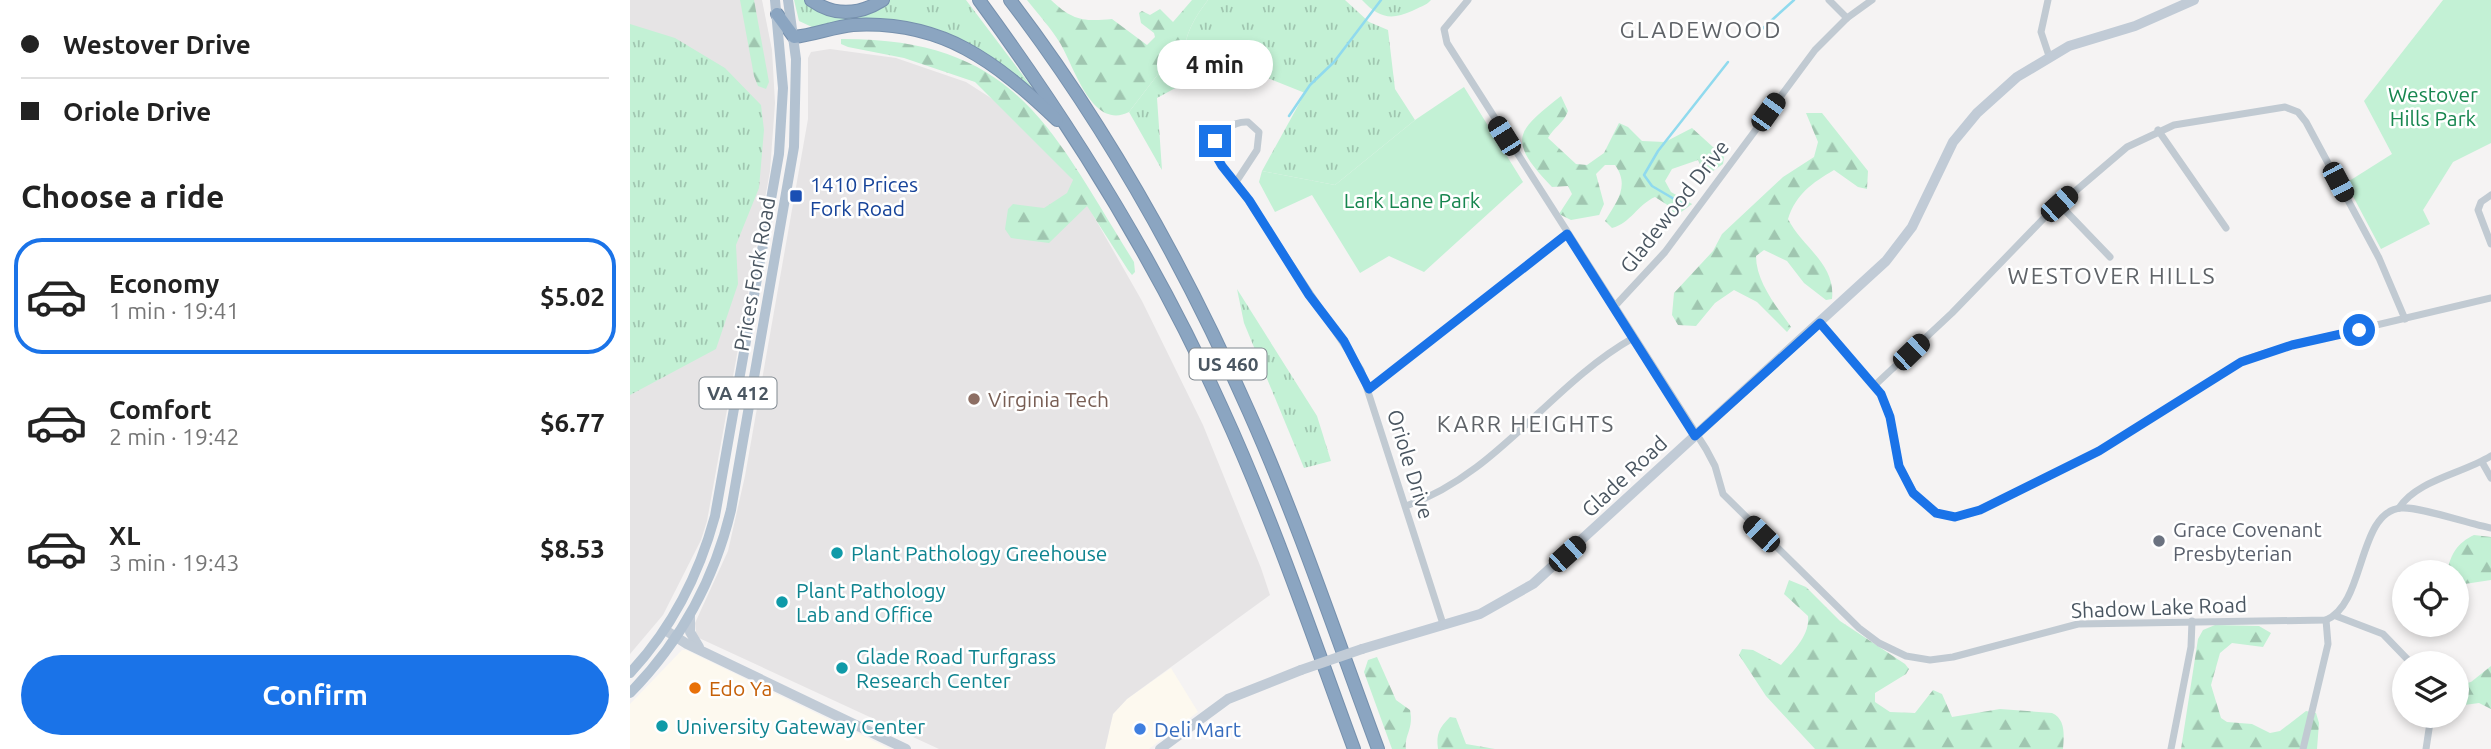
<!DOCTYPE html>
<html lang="en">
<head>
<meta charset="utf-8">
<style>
  :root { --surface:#fff; --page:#f6f6f6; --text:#222; --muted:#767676; --line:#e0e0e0; --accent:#1a73e8 }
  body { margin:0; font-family:Ubuntu,sans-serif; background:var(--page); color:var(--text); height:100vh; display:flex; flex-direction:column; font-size:26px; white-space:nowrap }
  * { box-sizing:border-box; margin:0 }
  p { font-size:23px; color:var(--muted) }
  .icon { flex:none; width:38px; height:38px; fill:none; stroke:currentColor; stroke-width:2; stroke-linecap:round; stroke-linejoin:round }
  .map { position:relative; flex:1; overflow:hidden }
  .panel { display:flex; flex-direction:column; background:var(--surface); width:630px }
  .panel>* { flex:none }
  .guide { display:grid; align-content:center; height:154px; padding:0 21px; background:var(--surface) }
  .fabs { position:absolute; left:1762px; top:560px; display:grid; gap:14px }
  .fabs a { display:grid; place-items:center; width:77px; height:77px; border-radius:50%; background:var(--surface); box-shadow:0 4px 10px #0003; font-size:35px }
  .end { position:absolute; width:32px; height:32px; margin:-16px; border:9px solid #1a73e8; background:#fff; box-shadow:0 0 0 4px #fff }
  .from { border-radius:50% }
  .bubble { position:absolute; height:49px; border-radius:24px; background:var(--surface); box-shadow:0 4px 10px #0003; font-size:23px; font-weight:700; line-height:49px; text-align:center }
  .car { position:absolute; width:21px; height:42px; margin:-21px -10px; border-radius:9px; box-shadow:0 0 5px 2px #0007; background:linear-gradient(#222 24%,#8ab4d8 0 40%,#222 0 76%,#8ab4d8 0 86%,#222 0) }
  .guide b { display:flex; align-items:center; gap:24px; height:66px; font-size:26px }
  .guide b+b { border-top:2px solid var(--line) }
  .guide i { width:18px; height:18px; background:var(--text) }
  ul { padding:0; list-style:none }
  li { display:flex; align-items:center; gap:21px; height:116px; margin:0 14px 10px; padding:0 7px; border:4px solid transparent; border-radius:28px }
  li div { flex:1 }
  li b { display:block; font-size:26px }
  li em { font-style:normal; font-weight:700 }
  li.current { border-color:var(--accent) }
  li>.icon { width:63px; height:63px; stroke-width:1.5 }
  h2 { padding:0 21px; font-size:32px; line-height:84px }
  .button { display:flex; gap:14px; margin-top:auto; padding:14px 21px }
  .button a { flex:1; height:80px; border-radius:42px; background:var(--accent); color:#fff; font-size:28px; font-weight:700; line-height:80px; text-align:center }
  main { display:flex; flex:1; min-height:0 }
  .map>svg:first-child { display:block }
</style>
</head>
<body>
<main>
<section class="panel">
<div class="guide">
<b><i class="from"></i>Westover Drive</b>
<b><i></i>Oriole Drive</b>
</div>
<h2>Choose a ride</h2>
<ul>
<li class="current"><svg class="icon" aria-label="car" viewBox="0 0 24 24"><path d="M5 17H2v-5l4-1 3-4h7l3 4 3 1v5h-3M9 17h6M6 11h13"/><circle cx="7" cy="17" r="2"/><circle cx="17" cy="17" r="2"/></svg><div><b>Economy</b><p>1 min · 19:41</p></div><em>$5.02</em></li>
<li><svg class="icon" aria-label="car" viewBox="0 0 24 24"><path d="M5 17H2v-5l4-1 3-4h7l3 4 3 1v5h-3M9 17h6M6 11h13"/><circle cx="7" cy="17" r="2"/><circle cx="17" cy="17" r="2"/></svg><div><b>Comfort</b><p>2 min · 19:42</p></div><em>$6.77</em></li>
<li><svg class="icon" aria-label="car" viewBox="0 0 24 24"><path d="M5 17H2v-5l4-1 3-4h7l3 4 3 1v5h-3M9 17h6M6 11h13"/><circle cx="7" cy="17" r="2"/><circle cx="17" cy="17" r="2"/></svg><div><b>XL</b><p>3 min · 19:43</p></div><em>$8.53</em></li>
</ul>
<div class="button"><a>Confirm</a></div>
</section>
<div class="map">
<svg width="1861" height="749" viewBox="0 0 1861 749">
  <defs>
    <pattern id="grass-tufts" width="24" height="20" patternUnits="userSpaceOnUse" patternTransform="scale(1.75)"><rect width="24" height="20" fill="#c3f1d5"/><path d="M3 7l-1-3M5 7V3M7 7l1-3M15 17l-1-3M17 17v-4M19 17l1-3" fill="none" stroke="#a0c6b0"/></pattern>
    <pattern id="forest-firs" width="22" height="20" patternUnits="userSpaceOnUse" patternTransform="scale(1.75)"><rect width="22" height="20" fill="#c3f1d5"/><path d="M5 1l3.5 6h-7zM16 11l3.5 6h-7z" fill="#a0c6b0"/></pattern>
  </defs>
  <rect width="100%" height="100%" fill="#f5f3f3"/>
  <!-- commercial -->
  <g fill="#fdf9ef">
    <polygon points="52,650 56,650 260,749 0,749 0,704"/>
    <polygon points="541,668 568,712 519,749 475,749 483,714 497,699"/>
  </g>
  <!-- education -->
  <g fill="#e6e4e5">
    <polygon points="0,0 132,0 142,50 145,103 140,171 77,521 71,540 33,615 0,654"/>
    <polygon points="200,49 266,58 336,82 364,100 423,152 443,180 512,301 573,425 631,568 640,595 497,699 483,714 475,749 309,749 69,638 66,634 65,623 98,551 115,476 178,119 178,58 181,52"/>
  </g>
  <!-- grass -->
  <g fill="url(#grass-tufts)">
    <polygon points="164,0 176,0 189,11 258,0 336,0 407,94 346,48 320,36 182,27 169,21"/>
    <path d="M578 0H715L739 22 758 30 765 89 785 120 705 185 632 171 675 93 595 61 527 98 532 170 499 112 532 69 553 58C555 34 564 18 578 0Z"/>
    <path d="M732 0H801C796 6 789 7 782 11 760 21 748 17 732 0Z"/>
    <polygon points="0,24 45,38 95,68 131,105 134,130 129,188 106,245 108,284 86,349 0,395"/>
    <polygon points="607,289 687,416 701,461 674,468 614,323"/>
  </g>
  <!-- forest -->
  <g fill="url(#forest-firs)">
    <polygon points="110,0 124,0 139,82 136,89 128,86 124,76"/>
    <path d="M397 0H421C442 20 453 22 482 19L517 45 525 37 524 33 511 23 509 13 512 11 520 15 530 9 543 22 562 0H578C564 18 555 34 553 58L532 69 499 112C462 131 444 66 430 43 421 28 408 14 397 0Z"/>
    <path d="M211 39C388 38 421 130 504 262L505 272 502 275 498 270 457 206 419 243 381 238 375 229 378 209 383 204 414 208 437 193 443 180 345 82 274 58 218 47 211 44Z"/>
    <path d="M931 96 938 111C933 124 924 127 918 138L946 164 957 165 974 153 989 123 998 127 1012 141 1035 142 1062 128 1094 157 1093 164 1076 176 1068 160 1042 169 1035 181 1041 192 1062 204 1046 216 1039 206 1025 197C1007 205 1001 223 982 228L975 221C987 201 1000 186 985 165H975L966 174 974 204 969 215 941 220 929 214 942 194 938 186 922 187C877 140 885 132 931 96Z"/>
    <path d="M1176 113H1192L1238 171 1237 189 1228 187 1204 170C1182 183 1166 194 1158 219 1172 247 1206 264 1202 299L1196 300 1174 283 1157 261 1134 250 1126 256C1126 282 1147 307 1161 327L1157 332 1127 302 1104 290 1085 303 1066 326 1048 325 1042 315 1044 293 1083 251 1092 234 1153 177 1184 157 1188 142Z"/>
    <path d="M1844 535 1861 537V580L1828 585 1827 572H1817C1821 554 1827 543 1844 535Z"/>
    <path d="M1159 580 1176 587 1210 621 1275 664 1279 669 1276 674 1245 693V702L1260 712 1285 713 1303 690 1312 694 1322 717 1370 709 1422 713C1436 719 1434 736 1433 749H1185L1136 696 1109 655 1112 649 1123 650 1151 665C1163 651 1180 636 1178 616L1154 594Z"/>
    <polygon points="1585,625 1629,626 1641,633 1633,647 1602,643 1590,653 1581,685 1591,718 1597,722 1622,724 1640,733 1650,731 1676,711 1686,713 1689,723 1687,749 1551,749 1568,639 1573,630"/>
    <path d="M747 657 766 700 780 710C784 729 774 735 776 749H762L734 672 738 660Z"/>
    <polygon points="1861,666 1861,709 1849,703 1827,706 1827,685 1841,682"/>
    <path d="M820 717 826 718 836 744 865 749H808C806 734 809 728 820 717Z"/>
  </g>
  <!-- park -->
  <g fill="#c3f1d5">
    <polygon points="1813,0 1861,0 1861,143 1823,162 1793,210 1800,224 1751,249 1716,183 1762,154 1734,101"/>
    <polygon points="834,87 893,182 794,272 759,256 730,273 682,195 645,212 629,182 632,171 705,185 785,120"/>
  </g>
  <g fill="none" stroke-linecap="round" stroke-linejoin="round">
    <!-- stream -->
    <g stroke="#90daee" stroke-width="2.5">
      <polyline points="1121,39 1164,0"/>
      <polyline points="659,116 680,85 704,62 751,0"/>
      <polyline points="1056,206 1022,186 1014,175 1028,151 1098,62"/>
    </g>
    <!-- highway casing -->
    <g stroke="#7690ad" stroke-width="14">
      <g id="highway">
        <path d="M181 0C205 17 229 15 253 0"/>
        <path d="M349 0C443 128 527 263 592 408 643 519 682 635 724 749"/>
        <path d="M380 0C476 126 555 267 619 412 668 522 706 636 748 749"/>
        <path d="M147 14 164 37C184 35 203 27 223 25 313 20 366 62 427 120"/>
      </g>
    </g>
    <!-- street -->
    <g stroke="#c1cad2" stroke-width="7">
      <path d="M838 0 814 29 817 43 1076 449 1085 466 1093 494 1229 628 1249 643 1276 656 1300 660 1323 657 1448 624 1696 620C1736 604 1727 512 1771 508 1789 506 1839 524 1861 528"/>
      <polyline points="1199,0 1217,18"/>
      <polyline points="1418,0 1411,32 1419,56"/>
      <polyline points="1528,130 1596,228"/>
      <path d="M606 182 592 166 584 146C588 132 604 121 618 122L629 132 627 150 606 182 731 370 813 624"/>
      <polyline points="1861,195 1851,202 1848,210 1861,244"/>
      <polyline points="1429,204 1480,257"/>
      <polyline points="984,307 1035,252 1185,50 1217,18 1242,0"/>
      <polyline points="1190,323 1251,394 1259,412 1269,466 1284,493 1306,513 1325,517 1350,510 1469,451 1616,359 1662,345 1861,298"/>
      <polyline points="1245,385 1322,313 1415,217 1497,147 1544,125 1655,107 1668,112 1676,122 1749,258 1775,319"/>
      <polyline points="739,389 937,234"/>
      <polyline points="1852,462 1861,478"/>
      <path d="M776 506C868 474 920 385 1003 338"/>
      <path d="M1769 508C1787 480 1832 474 1861 456"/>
      <polyline points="1706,616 1753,634 1781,663"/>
      <polyline points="1541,749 1561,647 1562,621"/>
      <polyline points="1673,749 1698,644 1696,620"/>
      <polyline points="1796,749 1801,716"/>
    </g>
    <!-- secondary -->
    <g stroke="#c1cbd6" stroke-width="10">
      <polyline points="60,616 60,632 69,647"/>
      <polyline points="35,630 57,644 276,749"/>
      <polyline points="732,649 850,614 903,584 1256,261 1282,227 1323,142 1347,113 1387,77 1439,46 1505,26 1564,0"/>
      <polyline points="530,749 598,699 671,670"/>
    </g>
    <!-- primary -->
    <g stroke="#b3c2d1" stroke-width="10">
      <path d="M0 673C42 628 69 575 85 516L149 154 153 88 145 0"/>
      <path d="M0 693C51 641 84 581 101 510L164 147 166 59 158 0"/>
    </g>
    <!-- highway -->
    <use href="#highway" stroke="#8ba5c1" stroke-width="12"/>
    <!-- secondary-bridge -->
    <polyline stroke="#c1cbd6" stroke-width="10" points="671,670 732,649"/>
  </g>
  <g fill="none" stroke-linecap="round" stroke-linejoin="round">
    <!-- route -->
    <polyline stroke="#1a73e8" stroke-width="9" points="585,141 584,152 592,166 619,200 679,295 714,341 739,389 937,234 1065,436 1190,323 1251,394 1260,417 1269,466 1283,493 1306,513 1325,517 1350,510 1469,451 1611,362 1662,345 1729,330"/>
  </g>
  <!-- markers -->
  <rect fill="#1a4fb4" stroke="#fff" stroke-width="2.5" x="159" y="189" width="14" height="14" rx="3.5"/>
  <circle fill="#8d6e63" stroke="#fff" stroke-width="2.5" cx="344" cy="399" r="7"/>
  <circle fill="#6b7280" stroke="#fff" stroke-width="2.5" cx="1529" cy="541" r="7"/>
  <g fill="#0f9aa8" stroke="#fff" stroke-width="2.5">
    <circle cx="207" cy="553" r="7"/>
    <circle cx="152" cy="602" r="7"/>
    <circle cx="212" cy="668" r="7"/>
    <circle cx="32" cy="726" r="7"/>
  </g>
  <circle fill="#e8710a" stroke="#fff" stroke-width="2.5" cx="65" cy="688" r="7"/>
  <circle fill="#3f7fe0" stroke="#fff" stroke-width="2.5" cx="510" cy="729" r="7"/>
  <g text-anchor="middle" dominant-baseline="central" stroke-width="5" stroke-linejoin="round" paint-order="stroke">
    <!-- shield labels -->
    <g fill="#fff" stroke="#808990" stroke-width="2">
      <rect x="559.5" y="348.5" width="77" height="31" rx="5"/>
      <rect x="69.5" y="377.5" width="77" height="31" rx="5"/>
    </g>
    <g font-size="19" font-weight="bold" fill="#4a5661">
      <text x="598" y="364">US 460</text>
      <text x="108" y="393">VA 412</text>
    </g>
    <!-- park labels -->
    <g font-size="21" fill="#17864f" stroke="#fff">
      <text x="1803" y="94">Westover<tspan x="1803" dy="24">Hills Park</tspan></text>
      <text x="782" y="200">Lark Lane Park</text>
    </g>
    <!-- transit labels -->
    <g font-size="21" fill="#164399" stroke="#fff" text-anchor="start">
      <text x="180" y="184">1410 Prices<tspan x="180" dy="24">Fork Road</tspan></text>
    </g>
    <!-- street labels -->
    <g font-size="21" fill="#4a5661" stroke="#fff">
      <text transform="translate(1044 206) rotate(-52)">Gladewood Drive</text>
      <text transform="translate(124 274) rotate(-80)">Prices Fork Road</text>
      <text transform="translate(781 464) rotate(73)">Oriole Drive</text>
      <text transform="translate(994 476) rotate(-43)">Glade Road</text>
      <text transform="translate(1529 607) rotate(-2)">Shadow Lake Road</text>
    </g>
    <!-- education labels -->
    <g font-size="21" fill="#785e54" stroke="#fff" text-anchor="start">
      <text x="358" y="399">Virginia Tech</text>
    </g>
    <!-- worship labels -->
    <g font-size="21" fill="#5b616d" stroke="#fff" text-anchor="start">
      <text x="1543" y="529">Grace Covenant<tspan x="1543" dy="24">Presbyterian</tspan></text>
    </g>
    <!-- culture labels -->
    <g font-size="21" fill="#0d838f" stroke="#fff" text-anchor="start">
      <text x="221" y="553">Plant Pathology Greehouse</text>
      <text x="166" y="590">Plant Pathology<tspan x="166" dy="24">Lab and Office</tspan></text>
      <text x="226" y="656">Glade Road Turfgrass<tspan x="226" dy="24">Research Center</tspan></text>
      <text x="46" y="726">University Gateway Center</text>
    </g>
    <!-- food labels -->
    <g font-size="21" fill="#c56008" stroke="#fff" text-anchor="start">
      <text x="79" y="688">Edo Ya</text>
    </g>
    <!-- shop labels -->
    <g font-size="21" fill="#366cbe" stroke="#fff" text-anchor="start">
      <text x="524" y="729">Deli Mart</text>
    </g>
    <!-- neighbourhood labels -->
    <g font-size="23" letter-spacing="2" fill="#5f6368" stroke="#fff">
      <text x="1071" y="29">GLADEWOOD</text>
      <text x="1482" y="275">WESTOVER HILLS</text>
      <text x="896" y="423">KARR HEIGHTS</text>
    </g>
  </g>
</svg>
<div class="fabs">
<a><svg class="icon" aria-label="locate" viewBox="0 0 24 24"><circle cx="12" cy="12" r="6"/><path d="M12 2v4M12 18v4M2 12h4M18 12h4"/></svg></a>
<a><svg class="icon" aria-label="layers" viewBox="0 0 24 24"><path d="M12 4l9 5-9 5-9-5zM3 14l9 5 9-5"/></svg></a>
</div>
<i class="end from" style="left:1729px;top:330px"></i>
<i class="end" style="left:585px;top:141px"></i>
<div class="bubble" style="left:527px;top:40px;width:116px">4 min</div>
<i class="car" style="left:1138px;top:112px;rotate:36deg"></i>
<i class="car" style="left:874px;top:136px;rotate:328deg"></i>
<i class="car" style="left:1708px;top:182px;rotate:152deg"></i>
<i class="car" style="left:1429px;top:204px;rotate:48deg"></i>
<i class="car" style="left:1281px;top:352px;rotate:46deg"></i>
<i class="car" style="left:1131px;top:534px;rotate:314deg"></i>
<i class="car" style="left:937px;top:554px;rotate:48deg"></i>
</div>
</main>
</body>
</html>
